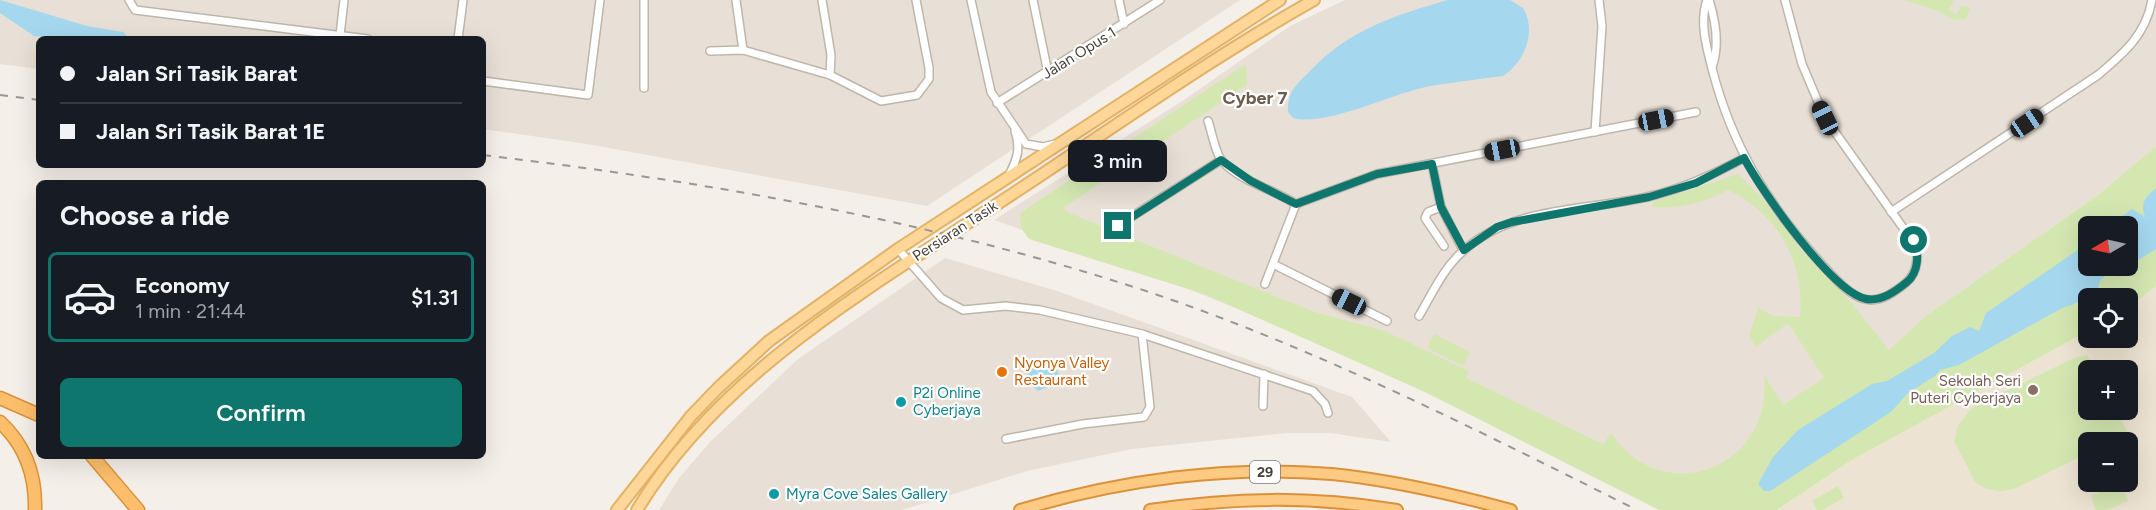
<!DOCTYPE html>
<html lang="en">
<head>
<meta charset="utf-8">
<style>
  :root { --surface:#171b24; --page:#20242c; --text:#f1f3f6; --muted:#9ea1a6; --line:#363941; --accent:#0f766e }
  body { margin:0; font-family:Figtree,sans-serif; background:var(--page); color:var(--text); height:100vh; display:flex; flex-direction:column; font-size:22px; white-space:nowrap }
  * { box-sizing:border-box; margin:0 }
  p { font-size:20px; color:var(--muted) }
  .icon { flex:none; width:33px; height:33px; fill:none; stroke:currentColor; stroke-width:2; stroke-linecap:round; stroke-linejoin:round }
  .map { position:relative; flex:1; overflow:hidden }
  .side { position:absolute; left:36px; top:180px; width:450px; height:279px; display:flex; flex-direction:column; background:var(--surface); border-radius:9px; box-shadow:0 6px 24px #0002 }
  .side>* { flex:none }
  .banner { position:absolute; left:36px; top:36px; width:450px; height:132px; border-radius:9px; box-shadow:0 6px 24px #0002; display:grid; align-content:center; height:132px; padding:0 24px; background:var(--surface) }
  .needle { width:39px; rotate:261deg }
  .fabs { position:absolute; left:2078px; top:216px; display:grid; gap:12px }
  .fabs a { display:grid; place-items:center; width:60px; height:60px; border-radius:9px; background:var(--surface); box-shadow:0 6px 24px #0002; font-size:30px }
  .end { position:absolute; width:27px; height:27px; margin:-14px; border:8px solid #0f766e; background:#fff; box-shadow:0 0 0 3px #fff }
  .from { border-radius:50% }
  .bubble { position:absolute; height:42px; border-radius:9px; background:var(--surface); box-shadow:0 6px 24px #0002; font-size:20px; font-weight:600; line-height:42px; text-align:center }
  .car { position:absolute; width:18px; height:36px; margin:-18px -9px; border-radius:8px; box-shadow:0 0 4px 2px #0007; background:linear-gradient(#222 24%,#8ab4d8 0 40%,#222 0 76%,#8ab4d8 0 86%,#222 0) }
  .banner b { display:flex; align-items:center; gap:21px; height:57px; font-size:22px }
  .banner b+b { border-top:2px solid var(--line) }
  .banner i { width:15px; height:15px; background:var(--text) }
  ul { padding:0; list-style:none }
  li { display:flex; align-items:center; gap:18px; height:90px; margin:0 12px 9px; padding:0 12px; border:3px solid transparent; border-radius:9px }
  li div { flex:1 }
  li b { display:block; font-size:22px }
  li em { font-style:normal; font-weight:600 }
  li.active { border-color:var(--accent) }
  li>.icon { width:54px; height:54px; stroke-width:1.5 }
  h2 { padding:0 24px; font-size:27px; line-height:72px }
  .cta { display:flex; gap:12px; margin-top:auto; padding:12px 24px }
  .cta a { flex:1; height:69px; border-radius:9px; background:var(--accent); color:#fff; font-size:24px; font-weight:600; line-height:69px; text-align:center }
  .map>svg:first-child { display:block }
</style>
</head>
<body>
<div class="map">
<svg width="2156" height="510" viewBox="0 0 2156 510">
  <rect width="100%" height="100%" fill="#f4efe8"/>
  <!-- residential -->
  <g fill="#e8e0d6">
    <polygon points="0,0 1240,0 927,206 587,144 483,129 483,39 39,39 39,69 0,64"/>
    <polygon points="1345,0 2156,0 2156,146 2098,195 1927,315 1896,346 1827,388 1760,446 1723,510 1668,510 1561,455 1279,325 1178,285 994,220 1184,100 1290,26"/>
    <polygon points="945,258 1057,291 1352,397 1391,442 1330,433 1287,433 1132,449 1027,471 902,510 659,510 679,478 710,442 798,359"/>
  </g>
  <!-- education -->
  <path fill="#ede3d2" fill-rule="evenodd" d="M2156 286V510H1777L1850 461 2088 331V338H2127V309ZM2088 370H2127V410H2088ZM2088 442H2127V482H2088Z"/>
  <!-- green -->
  <g fill="#d4e7b1" fill-rule="evenodd">
    <polygon points="1903,0 1951,0 1954,2 1949,9 1956,15 1961,6 1970,7 1966,19 1955,20 1933,9"/>
    <path d="M1246 64 1247 85 1063 208 1069 213 1315 312 1385 331 1469 371 1466 378 1603 444 1611 433C1662 510 1774 469 1764 375L1783 405 1824 378 1788 323 1756 347 1749 336 1758 308 1773 316 1800 317C1805 262 1778 214 1728 190 1704 203 1680 209 1653 207V202L1738 174 1762 198 1800 248 1849 300 1889 350 1927 315 2098 195 2156 146V286L2127 309V298H2088V331L1850 461 1777 510H1659L1425 392 1204 294 1029 239 1021 228 1020 214 1029 207ZM2088 226H2127V266H2088Z"/>
    <polygon points="1434,334 1470,352 1463,366 1427,348"/>
    <path d="M2087 355 2095 370H2088V410H2116L2127 431C2116 444 2104 442 2088 442V453L2014 489 2000 491 1987 489 1975 482 1954 441 1958 425 1972 408 2074 358Z"/>
    <polygon points="2121,483 2128,501 2107,510 2096,510 2091,496"/>
    <polygon points="1838,486 1844,498 1822,510 1817,510 1812,501"/>
  </g>
  <!-- water -->
  <g fill="#a5d8ef">
    <polygon points="0,0 87,26 123,32 130,39 59,39 34,36 0,13"/>
    <path d="M1448 0H1510L1523 8C1537 31 1525 62 1503 76 1479 79 1455 82 1430 86 1393 93 1326 127 1293 118L1288 112C1287 91 1297 84 1311 70 1349 30 1395 15 1448 0Z"/>
    <path d="M2156 188V249C2144 256 2133 264 2120 269V277L2109 272 2100 281 2097 292 2072 305 2064 307 1959 365 1940 370 1935 376 1908 393 1891 412 1770 491H1764L1758 484 1773 457 1798 430 1872 384 1887 381 1934 353 1952 336 1970 327 1979 331 1986 313 2088 243V266H2127V226H2109L2132 209 2145 217C2140 202 2145 198 2156 188Z"/>
    <polygon points="1038,361 1047,367 1056,369 1061,377 1053,385 1038,391 1026,381 1027,373"/>
  </g>
  <g fill="none" stroke-linecap="round" stroke-linejoin="round">
    <!-- minor casing -->
    <g stroke="#bfb6ab" stroke-width="10">
      <g id="minor">
        <polyline points="129,0 135,10 368,39"/>
        <polyline points="644,0 644,88"/>
        <polyline points="736,0 743,50"/>
        <polyline points="822,0 831,55 830,75"/>
        <polyline points="971,0 991,92 1026,144 1043,147 1055,144"/>
        <polyline points="1033,0 1048,73"/>
        <polyline points="1119,0 1124,24"/>
        <path d="M1707 0C1699 23 1707 49 1713 72 1732 145 1768 205 1819 261 1831 274 1847 294 1864 299 1879 303 1891 294 1902 286 1916 276 1919 262 1916 246L1825 118 1802 64 1785 0"/>
        <path d="M1709 0C1716 22 1720 45 1712 67"/>
        <polyline points="340,35 344,0"/>
        <polyline points="458,39 463,0"/>
        <polyline points="710,51 743,50 830,75 881,101 917,95 929,79 929,68 916,0"/>
        <polyline points="483,81 588,95 600,0"/>
        <polyline points="997,103 1160,0"/>
        <path d="M1208 121C1212 132 1215 153 1222 161 1241 182 1273 189 1296 204"/>
        <polyline points="1595,132 1602,26 1599,0"/>
        <polyline points="1432,164 1441,207 1463,250"/>
        <path d="M1009 175C1017 160 1021 148 1015 131"/>
        <polyline points="1296,204 1377,174 1696,112"/>
        <polyline points="1441,207 1428,212 1425,218 1444,246"/>
        <path d="M1891 212 2098 75C2123 54 2146 35 2152 0"/>
        <polyline points="1117,226 1221,160"/>
        <polyline points="898,249 941,298 963,310 1006,306 1040,310 1142,334 1313,391 1325,404 1328,413"/>
        <polyline points="1273,264 1387,321"/>
        <polyline points="1265,284 1296,204"/>
        <path d="M1419 316C1432 294 1443 269 1462 252 1511 206 1585 211 1647 197 1682 189 1712 175 1744 158"/>
        <polyline points="1263,406 1264,374"/>
        <polyline points="1006,439 1083,424 1144,417 1150,407 1142,334"/>
      </g>
    </g>
    <!-- primary casing -->
    <g stroke="#e2b267" stroke-width="14">
      <g id="primary">
        <polyline points="617,510 691,416 718,388 769,341 898,249 1280,0"/>
        <path d="M637 510C723 367 885 279 1020 189 1117 125 1213 57 1314 0"/>
      </g>
    </g>
    <!-- trunk casing -->
    <g stroke="#db913a" stroke-width="14">
      <g id="trunk">
        <path d="M1020 510C1119 480 1229 465 1332 474 1392 480 1452 494 1511 510"/>
        <path d="M1150 510C1235 497 1311 496 1397 510"/>
      </g>
    </g>
    <!-- motorway casing -->
    <g stroke="#db913a" stroke-width="15">
      <g id="motorway">
        <polyline points="0,398 39,415"/>
        <path d="M0 422C26 446 36 476 35 510"/>
        <polyline points="92,456 138,510"/>
      </g>
    </g>
    <!-- minor -->
    <use href="#minor" stroke="#fff" stroke-width="7"/>
    <!-- primary -->
    <use href="#primary" stroke="#fdd698" stroke-width="10"/>
    <!-- trunk -->
    <use href="#trunk" stroke="#fcca82" stroke-width="10"/>
    <!-- motorway -->
    <use href="#motorway" stroke="#fcbe6b" stroke-width="12"/>
    <!-- rail -->
    <g stroke="#979797" stroke-width="2" stroke-dasharray="8 8" stroke-linecap="butt">
      <polyline points="0,95 39,100"/>
      <path d="M483 155C708 182 930 220 1146 291 1316 348 1477 430 1637 510"/>
    </g>
  </g>
  <g fill="none" stroke-linecap="round" stroke-linejoin="round">
    <!-- route -->
    <path stroke="#0f766e" stroke-width="8" d="M1118 226 1221 160 1251 181 1296 204 1377 174 1432 164 1441 207 1464 250 1497 227 1512 222 1649 197 1696 183 1744 158C1761 190 1832 292 1866 299 1881 302 1896 291 1907 282 1919 272 1919 253 1914 240"/>
  </g>
  <!-- markers -->
  <circle fill="#e8710a" stroke="#fff" stroke-width="2" cx="1002" cy="372" r="6"/>
  <circle fill="#8d6e63" stroke="#fff" stroke-width="2" cx="2033" cy="390" r="6"/>
  <g fill="#0f9aa8" stroke="#fff" stroke-width="2">
    <circle cx="901" cy="402" r="6"/>
    <circle cx="774" cy="494" r="6"/>
  </g>
  <g text-anchor="middle" dominant-baseline="central" stroke-width="4.5" stroke-linejoin="round" paint-order="stroke">
    <!-- shield labels -->
    <rect fill="#fff" stroke="#7e7973" stroke-width="1.5" x="1250" y="461" width="30" height="22" rx="4.5"/>
    <g font-size="14" font-weight="bold" fill="#473f37">
      <text x="1265" y="472">29</text>
    </g>
    <!-- street labels -->
    <g font-size="15" fill="#473f37" stroke="#fff">
      <text transform="translate(1079 53) rotate(-32)">Jalan Opus 1</text>
      <text transform="translate(955 231) rotate(-33)">Persiaran Tasik</text>
    </g>
    <!-- food labels -->
    <g font-size="15" fill="#c56008" stroke="#fff" text-anchor="start">
      <text x="1014" y="363">Nyonya Valley<tspan x="1014" dy="17">Restaurant</tspan></text>
    </g>
    <!-- education labels -->
    <g font-size="15" fill="#785e54" stroke="#fff" text-anchor="end">
      <text x="2021" y="381">Sekolah Seri<tspan x="2021" dy="17">Puteri Cyberjaya</tspan></text>
    </g>
    <!-- culture labels -->
    <g font-size="15" fill="#0d838f" stroke="#fff" text-anchor="start">
      <text x="913" y="393">P2i Online<tspan x="913" dy="17">Cyberjaya</tspan></text>
      <text x="786" y="494">Myra Cove Sales Gallery</text>
    </g>
    <!-- quarter labels -->
    <g font-size="18" font-weight="bold" fill="#6a5c4e" stroke="#fff">
      <text x="1255" y="98">Cyber 7</text>
    </g>
  </g>
</svg>
<div class="fabs">
<a><svg class="needle" viewBox="-14 -14 28 28"><path d="M0-13l5 13h-10z" fill="#e53935"/><path d="M0 13l5-13h-10z" fill="#9ea1a6"/></svg></a>
<a><svg class="icon" aria-label="locate" viewBox="0 0 24 24"><circle cx="12" cy="12" r="6"/><path d="M12 2v4M12 18v4M2 12h4M18 12h4"/></svg></a>
<a>+</a>
<a>−</a>
</div>
<i class="end from" style="left:1914px;top:240px"></i>
<i class="end" style="left:1118px;top:226px"></i>
<div class="bubble" style="left:1068px;top:140px;width:99px">3 min</div>
<i class="car" style="left:1825px;top:118px;rotate:334deg"></i>
<i class="car" style="left:1656px;top:120px;rotate:79deg"></i>
<i class="car" style="left:2027px;top:123px;rotate:56deg"></i>
<i class="car" style="left:1502px;top:150px;rotate:259deg"></i>
<i class="car" style="left:1349px;top:302px;rotate:296deg"></i>
<div class="banner">
<b><i class="from"></i>Jalan Sri Tasik Barat</b>
<b><i></i>Jalan Sri Tasik Barat 1E</b>
</div>
<section class="side">
<h2>Choose a ride</h2>
<ul>
<li class="active"><svg class="icon" aria-label="car" viewBox="0 0 24 24"><path d="M5 17H2v-5l4-1 3-4h7l3 4 3 1v5h-3M9 17h6M6 11h13"/><circle cx="7" cy="17" r="2"/><circle cx="17" cy="17" r="2"/></svg><div><b>Economy</b><p>1 min · 21:44</p></div><em>$1.31</em></li>
</ul>
<div class="cta"><a>Confirm</a></div>
</section>
</div>
</body>
</html>
